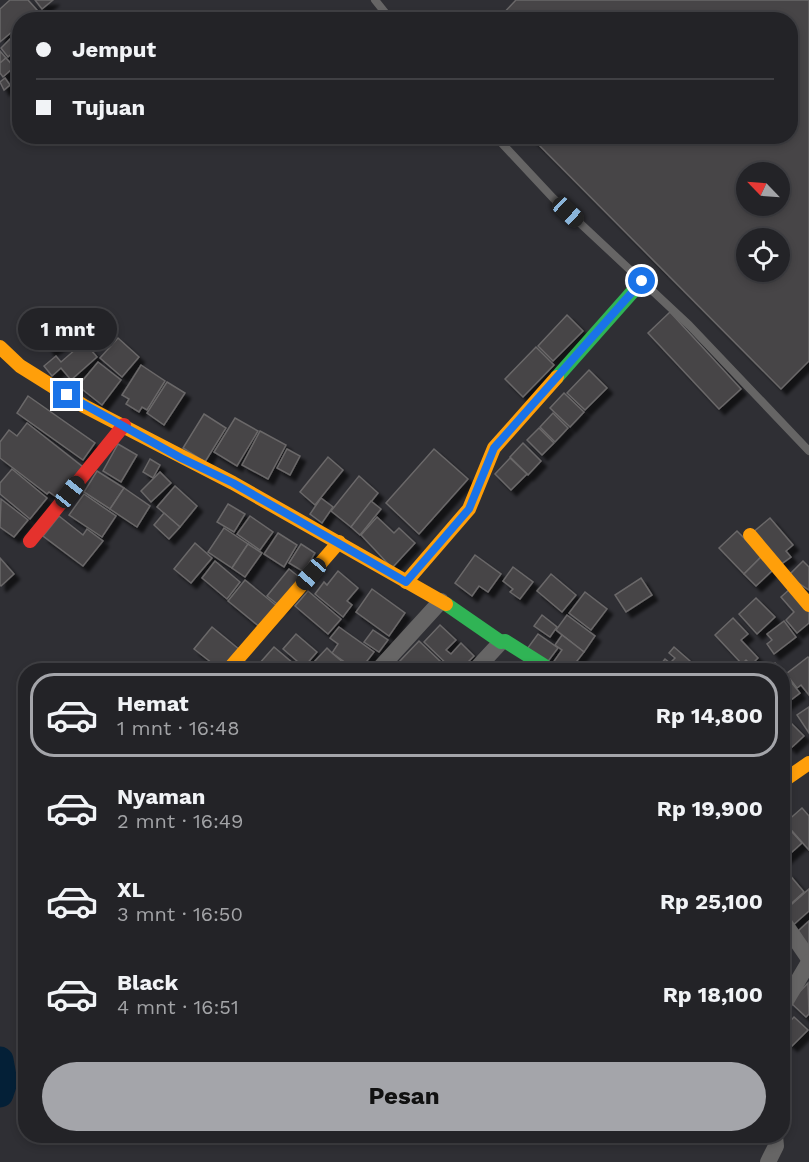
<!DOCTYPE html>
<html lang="id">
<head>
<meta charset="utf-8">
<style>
  :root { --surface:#232327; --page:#2b2b2f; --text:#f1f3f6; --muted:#a3a4a7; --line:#404044; --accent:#a4a5aa }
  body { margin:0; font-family:"Work Sans",sans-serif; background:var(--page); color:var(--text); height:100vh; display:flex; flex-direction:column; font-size:22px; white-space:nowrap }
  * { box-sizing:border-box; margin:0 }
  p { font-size:20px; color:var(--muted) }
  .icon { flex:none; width:33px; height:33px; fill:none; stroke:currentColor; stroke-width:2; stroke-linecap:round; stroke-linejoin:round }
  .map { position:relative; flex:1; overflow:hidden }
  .drawer { position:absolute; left:18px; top:663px; width:772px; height:480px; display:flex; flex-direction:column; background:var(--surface); border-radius:24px; box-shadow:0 3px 9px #0003,0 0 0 2px var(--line) }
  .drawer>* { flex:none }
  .hud { position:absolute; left:12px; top:12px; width:786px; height:132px; border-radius:24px; box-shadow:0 3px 9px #0003,0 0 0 2px var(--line); display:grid; align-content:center; height:132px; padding:0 24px; background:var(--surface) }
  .needle { width:39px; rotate:295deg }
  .tools { position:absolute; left:736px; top:162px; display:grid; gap:12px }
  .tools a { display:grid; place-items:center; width:54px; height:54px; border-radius:50%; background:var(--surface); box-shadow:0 3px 9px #0003,0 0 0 2px var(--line); font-size:30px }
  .end { position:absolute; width:27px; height:27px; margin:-14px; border:8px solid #1a73e8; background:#fff; box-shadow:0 0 0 3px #fff }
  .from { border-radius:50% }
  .bubble { position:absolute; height:42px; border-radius:21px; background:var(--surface); box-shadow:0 3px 9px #0003,0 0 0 2px var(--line); font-size:20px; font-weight:700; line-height:42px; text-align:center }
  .car { position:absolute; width:18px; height:36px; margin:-18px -9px; border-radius:8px; box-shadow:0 0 4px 2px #0007; background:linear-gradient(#222 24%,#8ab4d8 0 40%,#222 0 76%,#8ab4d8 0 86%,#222 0) }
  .hud b { display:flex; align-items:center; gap:21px; height:57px; font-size:22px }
  .hud b+b { border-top:2px solid var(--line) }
  .hud i { width:15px; height:15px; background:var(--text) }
  ul { padding:10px 0 0; list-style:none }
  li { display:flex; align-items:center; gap:18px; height:84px; margin:0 12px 9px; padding:0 12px; border:3px solid transparent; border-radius:24px }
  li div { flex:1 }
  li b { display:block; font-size:22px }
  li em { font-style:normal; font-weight:700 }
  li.current { border-color:var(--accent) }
  li>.icon { width:54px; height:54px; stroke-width:1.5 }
  .primary-button { display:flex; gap:12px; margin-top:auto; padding:12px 24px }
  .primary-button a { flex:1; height:69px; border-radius:36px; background:var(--accent); color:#111; font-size:24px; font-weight:700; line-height:69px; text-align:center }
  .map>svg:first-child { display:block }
</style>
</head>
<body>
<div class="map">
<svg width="809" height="1162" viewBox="0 0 809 1162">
  <defs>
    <filter id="shadow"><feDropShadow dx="5.5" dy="5.5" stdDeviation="1.5" flood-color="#0009"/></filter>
  </defs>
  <rect width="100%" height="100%" fill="#2f2f34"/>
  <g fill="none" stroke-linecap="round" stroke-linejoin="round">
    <!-- river -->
    <polyline stroke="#042037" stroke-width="27" points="0,1060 4,1082 0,1094"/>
  </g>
  <!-- building -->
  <g fill="#474446" stroke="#6a6869" stroke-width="1.5" fill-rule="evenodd" filter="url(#shadow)">
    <polygon points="10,0 28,0 37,10 26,20 20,20 20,25 0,42 0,9"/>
    <polygon points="35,0 53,0 42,9"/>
    <path d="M516 0H809V361L781 389 530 136H790V20H497ZM747 172H780V206H747ZM747 238H780V272H747Z"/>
    <polygon points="16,33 20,36 20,46 8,57 1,48"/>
    <polygon points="0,51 6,58 0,63"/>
    <polygon points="6,58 14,67 3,77 0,73 0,63"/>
    <polygon points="5,78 10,85 4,90 0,82"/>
    <polygon points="69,308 83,330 50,351 36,329"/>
    <polygon points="670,312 741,389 719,409 648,333"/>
    <polygon points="567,315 583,331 553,361 538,346"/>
    <polygon points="118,338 139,357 122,377 100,358"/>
    <polygon points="84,342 97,357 71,380 61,368 52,376 44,366 56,356 61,362"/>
    <polygon points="536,347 554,365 523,397 505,379"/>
    <polygon points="98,362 121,380 102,405 78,386"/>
    <polygon points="141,365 165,381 147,410 142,407 139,412 126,404 129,399 122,395"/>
    <polygon points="589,370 607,388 585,410 567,393"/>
    <polygon points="167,382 185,393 164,425 147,413"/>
    <polygon points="564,393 584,412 570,427 550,408"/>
    <polygon points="28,396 95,443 83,460 17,413"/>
    <polygon points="553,413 568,428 555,442 540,427"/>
    <polygon points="204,414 226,428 205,462 183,448"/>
    <polygon points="235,418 258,431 237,466 214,452"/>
    <polygon points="27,423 83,467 59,499 49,492 47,494 0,458 0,442 9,430 17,436"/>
    <polygon points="539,428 554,443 542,455 527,440"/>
    <polygon points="260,431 286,445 268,479 242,465"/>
    <polygon points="523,443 541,461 528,475 510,457"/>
    <polygon points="118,444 137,455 121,482 103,471"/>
    <polygon points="287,449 300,456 290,475 277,468"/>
    <polygon points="434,449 468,479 419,534 386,503"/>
    <polygon points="328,457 343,470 315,505 300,492"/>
    <polygon points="510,458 527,474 511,490 495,474"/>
    <polygon points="150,459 160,465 153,478 143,472"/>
    <polygon points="12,469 47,498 30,519 0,494 0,483"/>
    <polygon points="97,471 124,488 110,509 84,492"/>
    <polygon points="160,472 171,483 151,502 141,491"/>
    <polygon points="359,476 378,493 351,527 331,511"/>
    <polygon points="175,486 197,506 180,527 157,507"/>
    <polygon points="124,488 150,506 137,527 110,509"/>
    <polygon points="84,494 116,516 102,537 69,515"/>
    <polygon points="321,498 333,507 322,523 310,514"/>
    <polygon points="1,499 28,520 14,537 0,527"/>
    <polygon points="371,501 381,509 360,535 351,527"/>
    <polygon points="228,504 245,514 234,532 217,522"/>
    <polygon points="164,513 180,527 169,539 154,525"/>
    <polygon points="59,516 83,535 87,529 103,541 83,566 43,536"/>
    <polygon points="250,516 273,532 260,550 237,534"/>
    <polygon points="377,517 394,533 399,528 415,543 392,568 361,535"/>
    <polygon points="770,518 793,545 786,551 791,557 780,565 752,533"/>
    <polygon points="224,528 248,544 232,568 208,552"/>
    <polygon points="737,531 762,556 744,574 719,548"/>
    <polygon points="278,533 297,545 284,567 264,554"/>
    <polygon points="195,543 212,558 191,583 174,569"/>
    <polygon points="248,544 262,553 245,577 232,568"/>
    <polygon points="301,544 315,553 304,572 289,563"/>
    <polygon points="475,555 501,574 488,592 479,586 472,596 455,583"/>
    <polygon points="762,556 774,569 756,586 744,574"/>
    <polygon points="0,558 14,574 1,586 0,585"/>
    <polygon points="215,561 240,582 227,599 202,578"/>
    <polygon points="803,561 809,567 809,590 788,576"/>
    <polygon points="513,567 533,582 520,599 510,592 513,589 503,581"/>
    <polygon points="289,569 303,580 281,607 267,596"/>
    <polygon points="338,571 358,588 347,601 352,605 343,617 315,594 324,582 327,585"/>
    <polygon points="551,574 576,595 562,612 537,591"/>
    <polygon points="641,578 652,595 626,612 615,595"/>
    <polygon points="245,580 278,607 261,628 228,601"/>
    <polygon points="791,588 809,609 809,623 797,633 786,620 794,612 781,597"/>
    <polygon points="372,589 405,613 389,636 356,612"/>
    <polygon points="308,591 341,619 328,634 295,606"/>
    <polygon points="585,592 607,609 591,630 569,613"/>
    <polygon points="756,598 775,617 757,634 739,614"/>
    <polygon points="542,615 557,627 550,637 534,626"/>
    <polygon points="567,615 595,636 584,652 556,630"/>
    <polygon points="733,618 748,634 741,640 758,658 751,665 746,660 742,664 715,635"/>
    <polygon points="784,621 796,637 774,654 767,644 772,640 767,634"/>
    <polygon points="440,625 456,640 446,650 451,654 461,643 474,656 460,670 453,670 424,642"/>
    <polygon points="212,627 240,650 221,670 194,649"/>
    <polygon points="339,627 374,652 360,670 356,670 332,653 338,644 330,638"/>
    <polygon points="373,630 388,640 379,652 364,642"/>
    <polygon points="296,634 317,652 304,667 283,649"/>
    <polygon points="538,634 558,648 546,664 527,649"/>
    <polygon points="562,635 584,652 570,670 555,670 550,667 562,650 555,645"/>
    <polygon points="419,641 442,663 437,667 440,670 409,670 399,662"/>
    <polygon points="274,647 301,670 266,670 259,664"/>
    <polygon points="674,647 690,661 682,670 656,670 665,659 670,663 675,658 669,653"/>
    <polygon points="327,648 332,653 352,670 324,670 314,662"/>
    <polygon points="808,657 809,658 809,695 801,685 797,688 786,674"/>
    <polygon points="314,662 324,670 307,670"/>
    <polygon points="492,663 503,670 487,670"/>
    <polygon points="690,663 700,670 684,670"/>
    <polygon points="775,663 781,670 766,670"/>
    <polygon points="783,672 800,693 783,706"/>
    <polygon points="809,707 809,733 797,715"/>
    <polygon points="788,720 804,736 791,748 783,741 783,725"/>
    <polygon points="802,808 809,816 809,850 785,823"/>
    <polygon points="783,822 802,843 783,860"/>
    <polygon points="788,873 804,892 784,910 783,877"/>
    <polygon points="809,889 809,911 791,927 783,918 783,912"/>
    <polygon points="809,921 809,946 797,932"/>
    <polygon points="808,983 809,1014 806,1017 790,1002"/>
    <polygon points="794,1017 808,1030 792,1046 783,1038 783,1029"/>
  </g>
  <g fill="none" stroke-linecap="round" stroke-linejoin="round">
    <!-- lane -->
    <g stroke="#666565" stroke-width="8">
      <polyline points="375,0 391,20"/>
      <polyline points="495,136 553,198 689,325 809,451"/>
    </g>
    <!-- street -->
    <g stroke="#666565" stroke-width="16">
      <polyline points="378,670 441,601"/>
      <polyline points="475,670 501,642"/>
      <polyline points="783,921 809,959"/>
      <polyline points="783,1006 809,962"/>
      <polyline points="768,1162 776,1146 775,1136"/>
    </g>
    <!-- fast -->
    <g stroke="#30b455" stroke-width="14">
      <polyline points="557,377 642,281"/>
      <polyline points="446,604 501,642 505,641 551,670"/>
    </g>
    <!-- slow -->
    <g stroke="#ff9f0a" stroke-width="14">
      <polyline points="0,347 20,366 84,406 233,483 446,604"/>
      <polyline points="750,535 809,605"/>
      <polyline points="406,582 469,509 494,448 557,377"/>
      <polyline points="228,670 339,542"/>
      <polyline points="783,781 809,763"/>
    </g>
    <!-- jam -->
    <polyline stroke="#e5322d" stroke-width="14" points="30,541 124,425"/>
  </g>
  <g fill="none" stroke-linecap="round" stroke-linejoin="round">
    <!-- route -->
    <polyline stroke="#1a73e8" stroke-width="8" points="67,395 181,458 233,483 406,582 469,509 494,448 642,281"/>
  </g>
</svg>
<div class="tools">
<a><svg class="needle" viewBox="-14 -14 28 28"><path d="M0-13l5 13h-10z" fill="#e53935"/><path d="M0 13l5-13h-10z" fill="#a3a4a7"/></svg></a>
<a><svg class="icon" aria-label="locate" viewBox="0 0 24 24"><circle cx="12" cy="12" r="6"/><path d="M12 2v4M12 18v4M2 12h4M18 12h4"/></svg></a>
</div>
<i class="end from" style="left:642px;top:281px"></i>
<i class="end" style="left:67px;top:395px"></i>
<div class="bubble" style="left:18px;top:308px;width:99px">1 mnt</div>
<i class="car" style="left:568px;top:212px;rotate:133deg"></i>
<i class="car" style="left:70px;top:492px;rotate:39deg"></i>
<i class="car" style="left:311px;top:574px;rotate:221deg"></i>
<div class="hud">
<b><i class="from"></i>Jemput</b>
<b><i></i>Tujuan</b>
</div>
<section class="drawer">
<ul>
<li class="current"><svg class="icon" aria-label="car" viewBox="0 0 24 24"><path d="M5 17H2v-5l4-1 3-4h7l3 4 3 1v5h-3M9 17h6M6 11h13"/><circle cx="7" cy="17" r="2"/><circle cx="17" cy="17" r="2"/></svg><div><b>Hemat</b><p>1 mnt · 16:48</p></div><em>Rp 14,800</em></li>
<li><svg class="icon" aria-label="car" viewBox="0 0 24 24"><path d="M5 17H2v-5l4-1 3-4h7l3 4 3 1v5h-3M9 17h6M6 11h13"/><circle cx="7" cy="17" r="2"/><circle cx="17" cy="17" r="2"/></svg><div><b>Nyaman</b><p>2 mnt · 16:49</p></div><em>Rp 19,900</em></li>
<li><svg class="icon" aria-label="car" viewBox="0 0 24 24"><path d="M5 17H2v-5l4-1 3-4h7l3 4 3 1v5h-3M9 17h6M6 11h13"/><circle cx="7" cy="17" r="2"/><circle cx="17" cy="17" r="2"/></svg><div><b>XL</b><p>3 mnt · 16:50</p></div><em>Rp 25,100</em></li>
<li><svg class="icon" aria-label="car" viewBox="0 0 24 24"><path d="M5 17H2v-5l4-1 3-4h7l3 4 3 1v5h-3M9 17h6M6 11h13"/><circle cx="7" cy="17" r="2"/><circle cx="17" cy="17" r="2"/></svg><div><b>Black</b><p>4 mnt · 16:51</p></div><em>Rp 18,100</em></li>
</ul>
<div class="primary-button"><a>Pesan</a></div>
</section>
</div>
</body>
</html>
